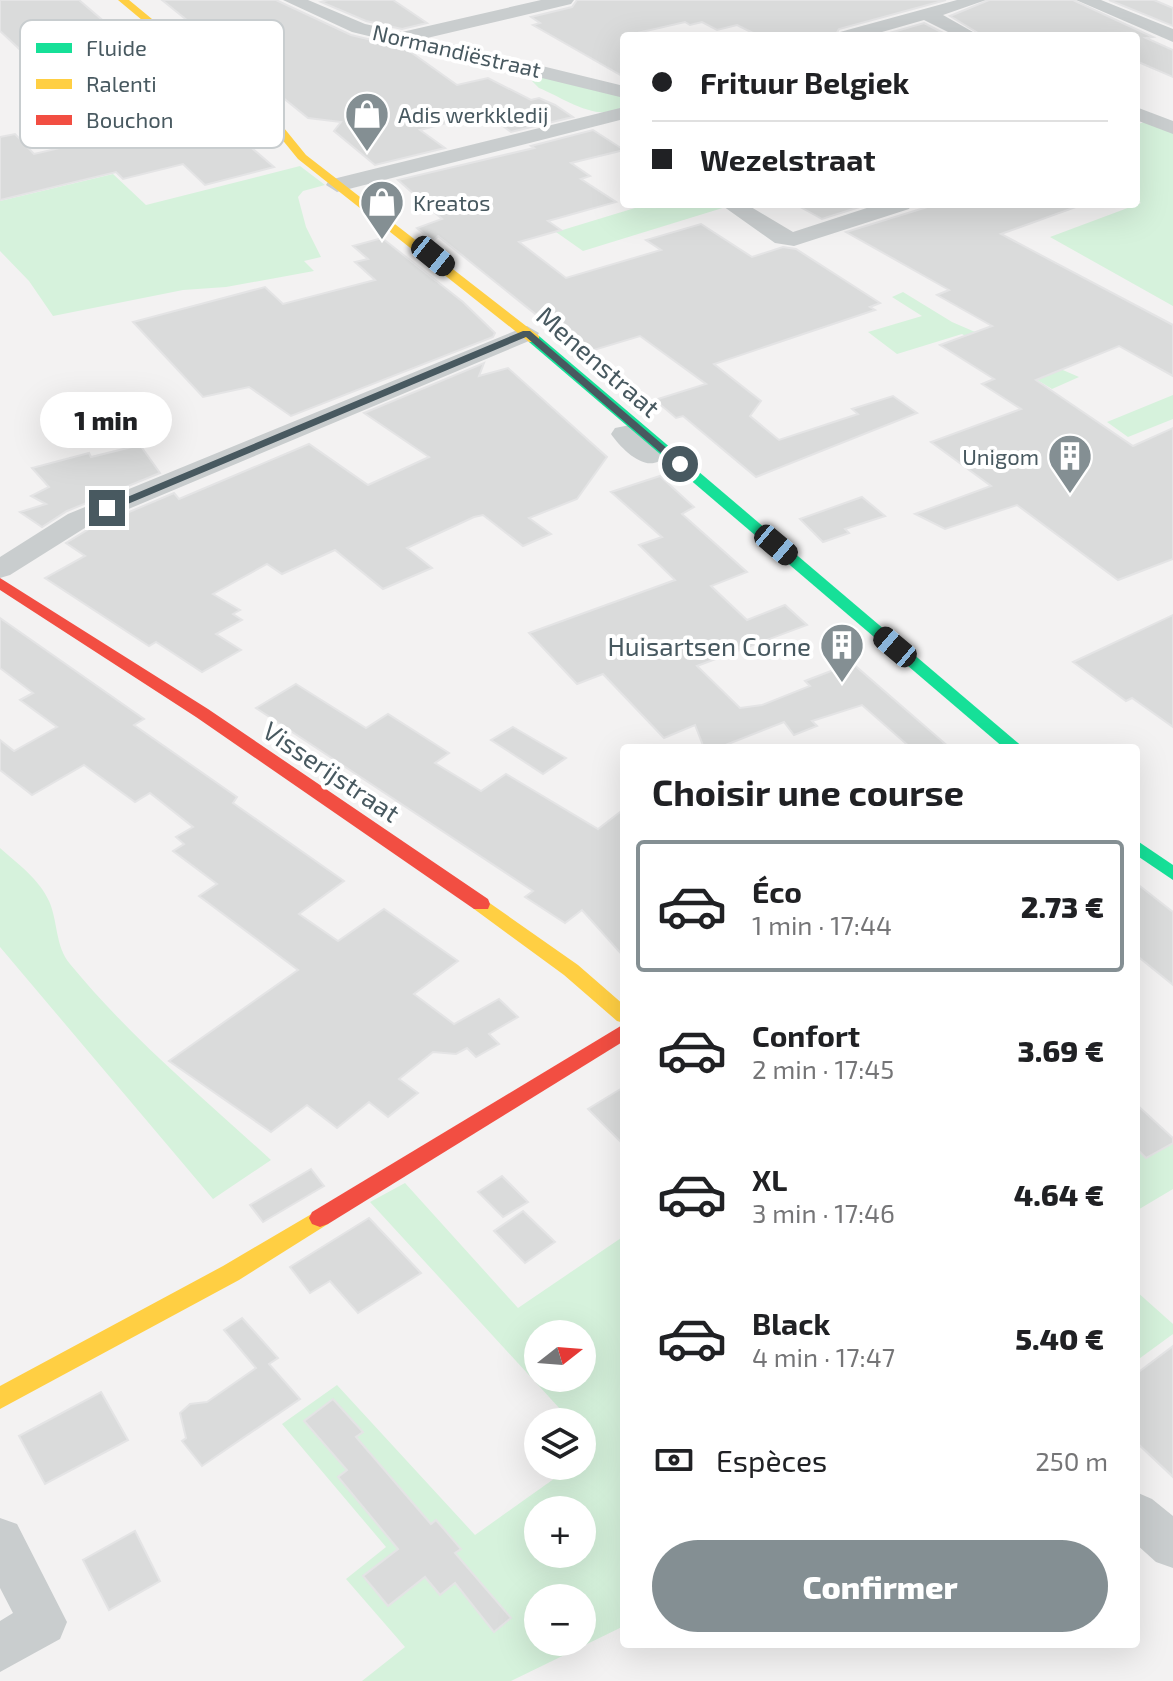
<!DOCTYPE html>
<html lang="fr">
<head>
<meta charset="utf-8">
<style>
  :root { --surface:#fff; --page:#f2f2f2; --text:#202124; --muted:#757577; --line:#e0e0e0; --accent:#848f93 }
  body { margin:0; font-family:"Exo 2",sans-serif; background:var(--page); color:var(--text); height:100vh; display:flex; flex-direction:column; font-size:30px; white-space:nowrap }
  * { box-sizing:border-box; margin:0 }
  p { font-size:26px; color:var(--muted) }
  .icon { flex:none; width:44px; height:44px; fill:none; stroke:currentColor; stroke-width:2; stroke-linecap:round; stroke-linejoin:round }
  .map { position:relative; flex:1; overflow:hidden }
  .side { position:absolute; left:620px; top:744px; width:520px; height:904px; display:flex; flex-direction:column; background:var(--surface); border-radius:8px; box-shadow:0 8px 32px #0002 }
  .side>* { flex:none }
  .banner { position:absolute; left:620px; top:32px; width:520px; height:176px; border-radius:8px; box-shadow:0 8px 32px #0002; display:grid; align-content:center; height:176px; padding:0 32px; background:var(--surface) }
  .needle { width:52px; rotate:73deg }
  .fabs { position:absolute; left:524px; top:1320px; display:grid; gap:16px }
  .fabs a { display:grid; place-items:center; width:72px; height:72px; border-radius:50%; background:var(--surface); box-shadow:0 8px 32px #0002; font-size:40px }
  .end { position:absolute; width:36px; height:36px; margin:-18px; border:10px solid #485960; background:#fff; box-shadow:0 0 0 4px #fff }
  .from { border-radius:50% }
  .bubble { position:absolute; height:56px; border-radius:28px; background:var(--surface); box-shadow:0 8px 32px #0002; font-size:26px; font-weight:800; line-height:56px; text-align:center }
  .car { position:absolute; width:24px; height:48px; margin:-24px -12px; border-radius:10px; box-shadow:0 0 6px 2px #0007; background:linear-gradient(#222 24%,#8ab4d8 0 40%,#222 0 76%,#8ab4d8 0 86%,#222 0) }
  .banner b { display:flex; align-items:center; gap:28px; height:76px; font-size:30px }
  .banner b+b { border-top:2px solid var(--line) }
  .banner i { width:20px; height:20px; background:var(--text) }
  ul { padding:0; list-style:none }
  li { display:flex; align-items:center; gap:24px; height:132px; margin:0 16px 12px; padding:0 16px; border:4px solid transparent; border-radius:8px }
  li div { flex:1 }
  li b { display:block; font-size:30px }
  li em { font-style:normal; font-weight:800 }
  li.selected { border-color:var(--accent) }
  li>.icon { width:72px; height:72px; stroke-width:1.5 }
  h2 { padding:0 32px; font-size:36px; line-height:96px }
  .pay { display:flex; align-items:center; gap:20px; height:88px; padding:0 32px; font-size:30px }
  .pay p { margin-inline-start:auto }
  .primary-button { display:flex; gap:16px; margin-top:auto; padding:16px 32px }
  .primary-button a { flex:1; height:92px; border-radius:48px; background:var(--accent); color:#fff; font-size:32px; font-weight:800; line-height:92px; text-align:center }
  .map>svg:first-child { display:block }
</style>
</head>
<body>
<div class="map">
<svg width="1173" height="1681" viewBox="0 0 1173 1681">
  <rect width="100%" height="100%" fill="#f3f2f2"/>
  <!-- commercial -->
  <polygon fill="#e6e4e1" points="129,24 171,57 59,83 17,48"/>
  <!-- green -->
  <g fill="#d6f2dc" fill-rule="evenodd">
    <path d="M541 73 624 96V104C604 127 562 97 539 88L532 81Z"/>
    <polygon points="1144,122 1173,133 1173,306 1050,237 1141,203 1136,199 1136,125"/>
    <polygon points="300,166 325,185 303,191 298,197 306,227 321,257 304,261 314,271 226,287 183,290 53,316 29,281 0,251 0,201 113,174 146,205"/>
    <polygon points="648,204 729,206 583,251 556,232"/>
    <polygon points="903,292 952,322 1079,377 1052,389 962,334 897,354 868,332 922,316 892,297"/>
    <polygon points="1173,395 1173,419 1128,437 1107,422"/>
    <path d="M0 848C18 864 39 879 49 901 58 921 55 946 70 964 129 1036 202 1097 271 1160L213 1199 0 947Z"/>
    <polygon points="1173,1143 1173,1189 1136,1211 1136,1150 1146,1158"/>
    <path d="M405 1183 518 1308 624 1236V1626L511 1681H362L405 1647 346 1579 386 1547 282 1424 337 1385 475 1535 572 1466H582V1459L596 1449 582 1432V1422H572L370 1202ZM538 1334H582V1378H538ZM538 1510H582V1554H538ZM538 1598H582V1642H538Z"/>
    <polygon points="1136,1291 1173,1324 1173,1334 1136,1361"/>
  </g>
  <!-- building -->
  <g fill="#dadbdb" stroke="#e4e4e5" stroke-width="2">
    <polygon points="0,0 79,0 274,167 205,185 183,164 123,179 116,172 0,200 0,137 15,134 34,154 134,131 93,91 103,88 65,53 36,59 27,56 0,31"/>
    <polygon points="162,0 276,0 351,35 405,48 457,85 488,78 531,100 539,98 555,105 573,117 511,132 485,113 420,130 445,148 375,165 334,131 341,122 308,118"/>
    <polygon points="328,0 393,0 427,23 402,29 366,21 321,2"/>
    <polygon points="577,0 946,0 839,29 835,36 759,36 737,25 717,30 702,22 690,25 685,22 624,36 624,77 533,25 540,23 531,17 572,7"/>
    <polygon points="989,0 1073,0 1153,37 1146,38 1173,50 1173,77 1136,61 1136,36 983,36 950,16"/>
    <polygon points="1109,0 1154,0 1173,8 1173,26"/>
    <polygon points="924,23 949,36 879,36"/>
    <polygon points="593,130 624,150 571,163 590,176 581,179 616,202 548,221 561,230 519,242 566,278 661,250 646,240 701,224 752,257 783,247 796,249 880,303 870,307 875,310 714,364 761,401 750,416 779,440 858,414 852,409 893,396 917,413 756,477 683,416 676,418 655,400 706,384 640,336 584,353 438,236 433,241 417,228 442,219 398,180 534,148 531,146"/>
    <polygon points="795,204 869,204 822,219"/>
    <polygon points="937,204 1075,204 1076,207 1001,234 1173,325 1173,376 1119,346 1036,380 1133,446 1173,428 1173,559 1118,580 1017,505 945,529 915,514 991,486 931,442 1021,409 982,384 994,379 940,345 992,326 937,295 949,290 846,232"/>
    <polygon points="382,238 463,302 495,333 493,337 291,416 249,387 203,397 133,322 265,287 283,304 375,280 355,262 368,259 353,246"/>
    <polygon points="484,363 479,376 508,368 607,457 577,499 529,518 551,534 523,546 483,515 474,517 407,548 432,568 383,589 335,550 282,574 267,564 213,594 240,610 233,614 242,620 216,634 241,650 202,672 156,642 149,646 45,578 85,556 66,543 89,529 174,493 179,499 309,444 368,485 429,457 364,413"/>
    <polygon points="140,445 160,473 67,511 42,527 20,512 46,504 31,496 49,487 32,468 89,453 91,457"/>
    <polygon points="660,476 694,507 682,514 747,572 711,586 747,620 785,605 807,625 697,666 740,708 762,705 810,686 805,681 852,663 950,748 911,748 862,705 812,721 817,726 794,735 784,722 718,748 704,748 695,725 664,738 603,674 577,684 529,633 675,580 639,545 662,537 611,492"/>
    <polygon points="862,497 885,516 845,529 849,533 823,542 800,519"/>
    <polygon points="1173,615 1173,727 1132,698 1126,701 1073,662"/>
    <polygon points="0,618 144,719 134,725 237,797 233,803 344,881 299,914 338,941 384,909 458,961 414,994 454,1024 499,999 518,1017 489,1034 499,1044 476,1057 467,1048 456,1054 433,1052 399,1079 418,1093 388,1117 369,1102 337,1128 307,1105 271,1132 169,1061 298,970 199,896 217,884 173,851 184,844 176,837 193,827 150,793 135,802 84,765 32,795 0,770 0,740 14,751 57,727 20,700 33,693 0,668"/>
    <polygon points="296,684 366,728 388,714 449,753 435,763 481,791 506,774 598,829 624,809 624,957 582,910 565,923 525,897 533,891 256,708"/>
    <polygon points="513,727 566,758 543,774 491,740"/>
    <polygon points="1136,883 1173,912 1173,985 1136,955"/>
    <polygon points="624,1087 624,1145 588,1109"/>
    <polygon points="1136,1104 1173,1138 1173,1143 1146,1158 1136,1148"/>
    <polygon points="311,1169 324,1186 263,1222 250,1205"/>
    <polygon points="502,1176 528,1202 503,1217 478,1192"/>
    <polygon points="523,1211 555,1242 525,1263 494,1231"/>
    <polygon points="369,1218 421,1273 358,1313 330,1281 310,1293 290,1267"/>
    <polygon points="242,1318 278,1358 269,1364 300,1399 202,1466 182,1441 186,1438 180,1413 190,1404 207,1402 256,1368 224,1330"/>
    <polygon points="1173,1346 1173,1477 1136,1442 1136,1374"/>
    <polygon points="101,1392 128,1440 45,1484 19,1436"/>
    <polygon points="333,1399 363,1432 356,1437 431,1524 436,1520 461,1549 455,1553 511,1618 494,1632 455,1583 440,1595 425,1577 388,1606 363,1576 398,1549 338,1477 347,1470 304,1421"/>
    <polygon points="135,1531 160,1581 109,1610 83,1560"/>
  </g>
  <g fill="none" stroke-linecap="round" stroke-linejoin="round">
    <!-- street -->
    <g fill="#c9cdce" fill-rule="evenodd">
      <polygon points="283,0 308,0 365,24 402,32 541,0 574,0 571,4 427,38 624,86 624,98 352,32"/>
      <polygon points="957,0 986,0 943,15 980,36 956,36 924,20 868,36 838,36 840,32"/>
      <polygon points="1076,0 1101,0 1173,29 1173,42"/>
      <polygon points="624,107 624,119 337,192 326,185 329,180"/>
      <polygon points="1136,107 1173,121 1173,134 1136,120"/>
      <polygon points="720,204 746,204 793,232 879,204 912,204 909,209 794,246 775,243"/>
      <polygon points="527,326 539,333 536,338 88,526 10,575 0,578 0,557 68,514"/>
      <path d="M630 425C644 429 659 442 666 454 650 478 622 450 611 434L615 428Z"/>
      <polygon points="1136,1492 1152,1499 1173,1516 1173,1568 1156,1562 1136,1544"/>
      <polygon points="0,1518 17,1524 67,1622 60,1639 0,1672 0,1621 13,1613 0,1588"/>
    </g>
    <!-- fast -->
    <g fill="#16e098" fill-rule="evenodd">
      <polygon points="534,335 539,336 1024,748 1004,748 529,342 529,336"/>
      <polygon points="1136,840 1173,865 1173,880 1136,855"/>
    </g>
    <!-- slow -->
    <g fill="#ffcf43" fill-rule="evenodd">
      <polygon points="118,0 129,0 284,128 306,155 539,336 539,342 529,342 298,159 276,132"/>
      <polygon points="481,897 578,965 624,1005 624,1023 617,1021 564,975 474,909 472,904"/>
      <polygon points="320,1209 328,1212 331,1218 328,1224 239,1280 0,1409 0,1386 223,1266"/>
    </g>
    <!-- jam -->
    <g fill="#f24e42" fill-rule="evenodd">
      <polygon points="0,578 208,709 488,899 490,904 488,909 474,909 196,717 0,590"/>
      <polygon points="624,1024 624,1041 328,1224 320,1227 312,1224 309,1218 312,1212"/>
    </g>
  </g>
  <!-- route -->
  <polygon fill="#485960" points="523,331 530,331 683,462 683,466 676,466 526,337 111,511 101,508"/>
  <!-- icons -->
  <defs>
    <g id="shop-pin" transform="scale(2.3)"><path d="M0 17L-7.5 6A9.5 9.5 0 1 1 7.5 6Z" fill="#848f93" stroke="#fff"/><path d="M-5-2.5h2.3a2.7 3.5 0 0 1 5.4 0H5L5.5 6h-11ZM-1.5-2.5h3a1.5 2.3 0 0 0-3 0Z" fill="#fff"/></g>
    <g id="building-pin" transform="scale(2.3)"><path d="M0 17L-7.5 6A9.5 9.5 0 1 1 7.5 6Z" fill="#848f93" stroke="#fff"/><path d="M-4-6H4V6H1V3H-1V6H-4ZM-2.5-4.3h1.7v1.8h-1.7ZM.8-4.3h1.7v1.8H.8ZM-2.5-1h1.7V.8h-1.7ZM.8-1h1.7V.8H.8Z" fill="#fff"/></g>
  </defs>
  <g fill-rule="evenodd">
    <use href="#shop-pin" x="367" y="114"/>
    <use href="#shop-pin" x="382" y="202"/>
    <use href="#building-pin" x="1070" y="456"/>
    <use href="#building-pin" x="842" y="645"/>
  </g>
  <g text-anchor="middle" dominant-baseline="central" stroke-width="8" stroke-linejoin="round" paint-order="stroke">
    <!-- far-street labels -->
    <g font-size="22" fill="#485960" stroke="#fff">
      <text transform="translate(457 50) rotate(13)">Normandiëstraat</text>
    </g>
    <!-- far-poi labels -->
    <g font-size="22" fill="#485960" stroke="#fff" text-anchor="start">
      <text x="398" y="114">Adis werkkledij</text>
      <text x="413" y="202">Kreatos</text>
      <text x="1039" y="456" text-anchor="end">Unigom</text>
    </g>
    <!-- street labels -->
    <g font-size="26" fill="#485960" stroke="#fff">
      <text transform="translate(599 361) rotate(41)">Menenstraat</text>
      <text transform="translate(332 771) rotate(34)">Visserijstraat</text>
    </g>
    <!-- poi labels -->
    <g font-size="26" fill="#485960" stroke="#fff" text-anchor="end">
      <text x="811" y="645">Huisartsen Corne</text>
    </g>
  </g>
  <!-- legend -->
  <rect x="20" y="20" width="264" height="128" rx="12" fill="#fff" stroke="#c8cdcf" stroke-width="2"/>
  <rect x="36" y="43" width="36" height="10" fill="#16e098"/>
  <rect x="36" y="79" width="36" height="10" fill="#ffcf43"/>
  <rect x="36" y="115" width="36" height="10" fill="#f24e42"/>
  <g font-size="22" fill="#485960">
    <text x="86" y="56">Fluide</text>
    <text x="86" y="92">Ralenti</text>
    <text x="86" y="128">Bouchon</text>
  </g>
</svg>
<div class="fabs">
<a><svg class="needle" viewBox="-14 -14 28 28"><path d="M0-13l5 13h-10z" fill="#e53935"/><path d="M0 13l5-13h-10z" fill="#757577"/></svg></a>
<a><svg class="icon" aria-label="layers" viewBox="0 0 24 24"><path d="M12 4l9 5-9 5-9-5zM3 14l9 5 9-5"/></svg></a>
<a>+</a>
<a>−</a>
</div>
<i class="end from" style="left:680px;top:464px"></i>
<i class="end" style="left:107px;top:508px"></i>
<div class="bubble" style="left:40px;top:392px;width:132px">1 min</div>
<i class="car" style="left:433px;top:256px;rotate:129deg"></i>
<i class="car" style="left:776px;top:545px;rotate:130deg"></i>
<i class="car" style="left:895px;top:647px;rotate:310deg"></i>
<div class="banner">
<b><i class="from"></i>Frituur Belgiek</b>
<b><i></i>Wezelstraat</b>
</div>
<section class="side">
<h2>Choisir une course</h2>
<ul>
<li class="selected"><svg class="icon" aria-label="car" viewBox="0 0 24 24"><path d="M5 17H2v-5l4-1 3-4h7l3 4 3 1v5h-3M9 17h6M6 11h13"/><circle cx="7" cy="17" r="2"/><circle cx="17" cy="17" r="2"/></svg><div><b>Éco</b><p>1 min · 17:44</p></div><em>2.73 €</em></li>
<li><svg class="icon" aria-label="car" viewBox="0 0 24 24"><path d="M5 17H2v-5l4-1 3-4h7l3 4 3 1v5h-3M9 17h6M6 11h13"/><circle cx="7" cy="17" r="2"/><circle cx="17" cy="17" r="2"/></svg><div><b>Confort</b><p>2 min · 17:45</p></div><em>3.69 €</em></li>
<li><svg class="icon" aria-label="car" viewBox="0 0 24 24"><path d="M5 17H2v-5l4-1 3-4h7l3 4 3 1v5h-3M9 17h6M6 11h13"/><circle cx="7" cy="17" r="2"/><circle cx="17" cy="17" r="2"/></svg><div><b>XL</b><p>3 min · 17:46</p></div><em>4.64 €</em></li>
<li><svg class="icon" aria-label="car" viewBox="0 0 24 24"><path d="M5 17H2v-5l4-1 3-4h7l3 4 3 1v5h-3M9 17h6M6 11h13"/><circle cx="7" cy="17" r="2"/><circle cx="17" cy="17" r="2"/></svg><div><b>Black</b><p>4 min · 17:47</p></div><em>5.40 €</em></li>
</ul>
<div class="pay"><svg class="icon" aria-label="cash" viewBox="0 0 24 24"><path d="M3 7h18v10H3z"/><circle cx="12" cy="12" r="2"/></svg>Espèces<p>250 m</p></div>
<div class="primary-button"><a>Confirmer</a></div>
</section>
</div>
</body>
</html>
